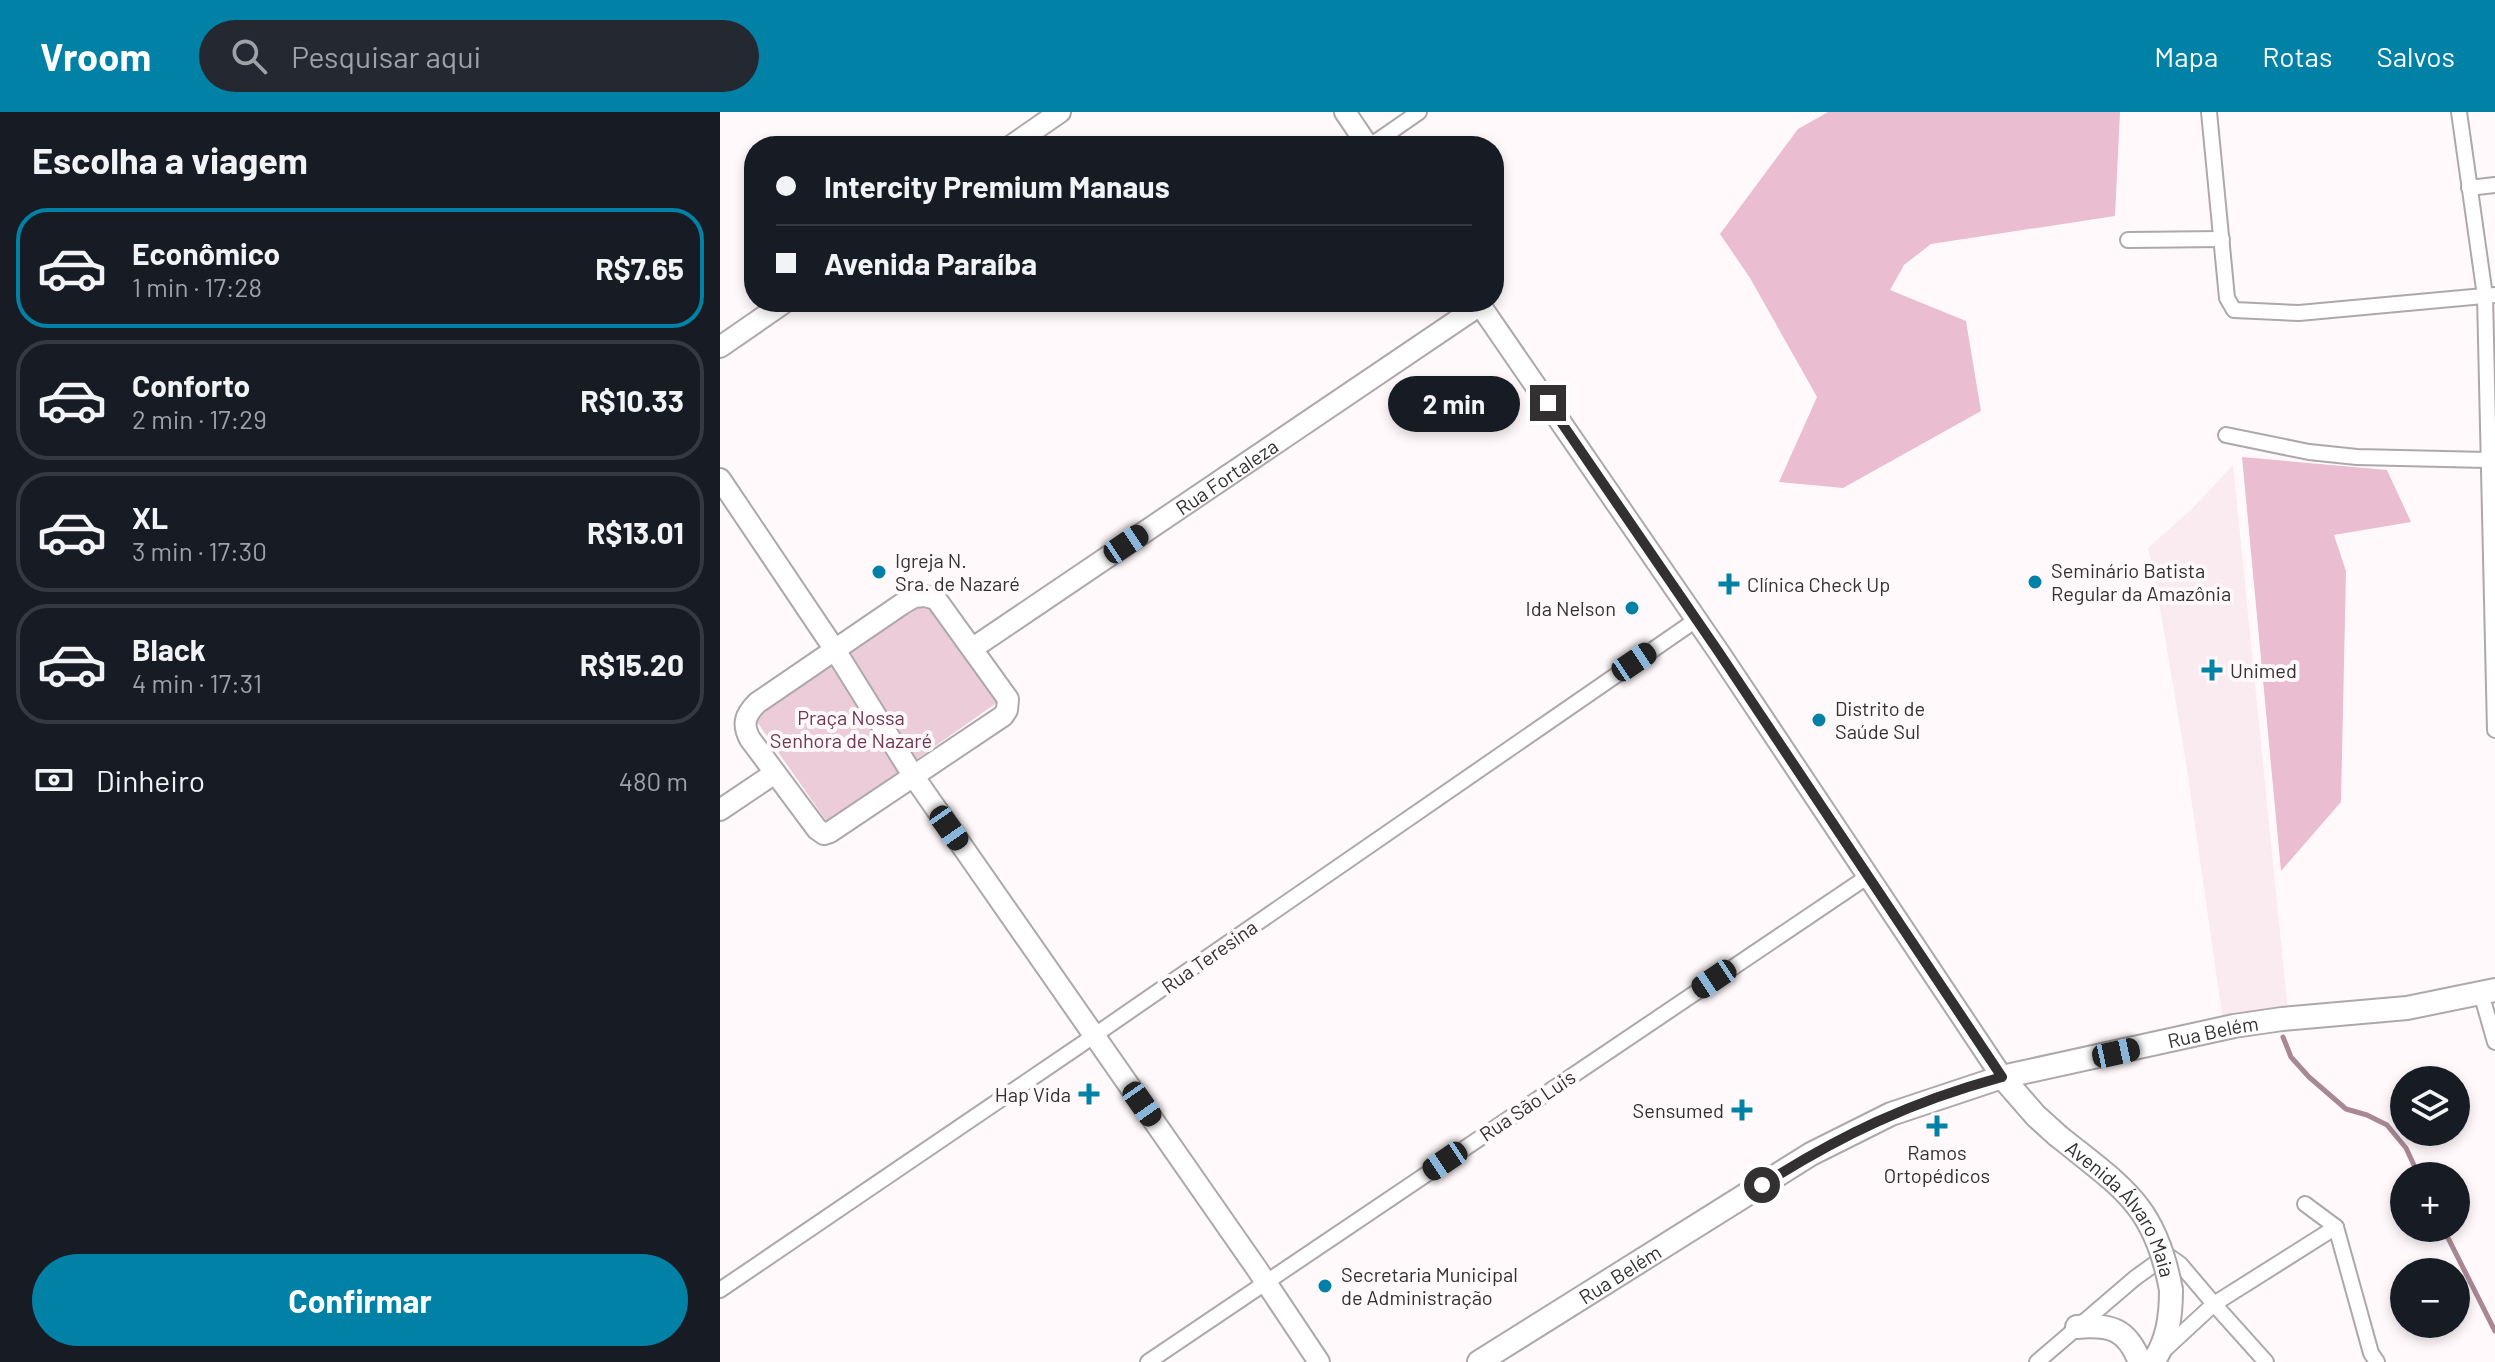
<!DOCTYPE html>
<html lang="pt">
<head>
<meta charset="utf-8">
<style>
  :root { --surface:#171b24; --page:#242831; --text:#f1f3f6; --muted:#9ea1a6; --line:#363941; --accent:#0081a5 }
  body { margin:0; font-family:Barlow,sans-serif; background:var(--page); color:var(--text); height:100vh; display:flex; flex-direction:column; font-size:30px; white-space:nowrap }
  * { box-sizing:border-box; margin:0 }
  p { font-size:26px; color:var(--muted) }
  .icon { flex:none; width:44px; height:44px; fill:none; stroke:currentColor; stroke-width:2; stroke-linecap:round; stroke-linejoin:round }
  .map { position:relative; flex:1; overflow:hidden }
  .drawer { display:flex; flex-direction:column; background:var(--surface); width:720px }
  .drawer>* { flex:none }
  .top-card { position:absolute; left:24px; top:24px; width:760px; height:176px; border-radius:32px; box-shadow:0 4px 12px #0003; display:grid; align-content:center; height:176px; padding:0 32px; background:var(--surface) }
  .tools { position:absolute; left:1670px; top:954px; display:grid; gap:16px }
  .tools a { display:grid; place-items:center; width:80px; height:80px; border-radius:50%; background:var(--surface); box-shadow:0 4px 12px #0003; font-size:40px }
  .end { position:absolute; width:36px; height:36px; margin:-18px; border:10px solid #323031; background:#fff; box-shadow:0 0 0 4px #fff }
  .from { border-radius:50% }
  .bubble { position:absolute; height:56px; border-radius:28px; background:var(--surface); box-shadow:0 4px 12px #0003; font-size:26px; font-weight:700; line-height:56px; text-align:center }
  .car { position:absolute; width:24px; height:48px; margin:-24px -12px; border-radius:10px; box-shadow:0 0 6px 2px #0007; background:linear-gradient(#222 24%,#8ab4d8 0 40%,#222 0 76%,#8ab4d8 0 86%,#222 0) }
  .top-card b { display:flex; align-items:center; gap:28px; height:76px; font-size:30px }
  .top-card b+b { border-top:2px solid var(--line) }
  .top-card i { width:20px; height:20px; background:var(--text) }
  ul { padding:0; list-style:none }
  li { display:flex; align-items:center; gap:24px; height:120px; margin:0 16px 12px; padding:0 16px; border:4px solid var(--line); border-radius:32px }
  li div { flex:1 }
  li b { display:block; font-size:30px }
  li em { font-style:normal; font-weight:700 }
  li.current { border-color:var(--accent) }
  li>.icon { width:72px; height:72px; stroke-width:1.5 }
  h2 { padding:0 32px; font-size:36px; line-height:96px }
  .pay { display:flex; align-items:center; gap:20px; height:88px; padding:0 32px; font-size:30px }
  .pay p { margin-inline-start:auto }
  .cta { display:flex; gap:16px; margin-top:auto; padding:16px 32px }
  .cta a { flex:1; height:92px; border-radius:48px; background:var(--accent); color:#fff; font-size:32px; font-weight:700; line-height:92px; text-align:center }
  header { display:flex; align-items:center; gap:48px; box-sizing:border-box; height:112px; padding:0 40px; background:var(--accent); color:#fff }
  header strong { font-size:38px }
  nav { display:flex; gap:44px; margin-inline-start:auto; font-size:28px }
  .search { width:560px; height:72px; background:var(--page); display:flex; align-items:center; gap:20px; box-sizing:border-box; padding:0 28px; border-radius:44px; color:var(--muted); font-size:30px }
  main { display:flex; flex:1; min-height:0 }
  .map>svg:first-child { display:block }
</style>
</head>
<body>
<header>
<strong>Vroom</strong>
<div class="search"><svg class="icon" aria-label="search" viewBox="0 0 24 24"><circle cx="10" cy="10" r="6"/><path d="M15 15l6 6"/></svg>Pesquisar aqui</div>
<nav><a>Mapa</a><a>Rotas</a><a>Salvos</a></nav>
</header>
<main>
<section class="drawer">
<h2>Escolha a viagem</h2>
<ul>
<li class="current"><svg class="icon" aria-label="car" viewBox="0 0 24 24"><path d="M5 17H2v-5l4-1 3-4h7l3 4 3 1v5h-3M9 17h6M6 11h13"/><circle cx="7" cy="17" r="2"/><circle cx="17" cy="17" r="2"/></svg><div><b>Econômico</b><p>1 min · 17:28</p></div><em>R$7.65</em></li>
<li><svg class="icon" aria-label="car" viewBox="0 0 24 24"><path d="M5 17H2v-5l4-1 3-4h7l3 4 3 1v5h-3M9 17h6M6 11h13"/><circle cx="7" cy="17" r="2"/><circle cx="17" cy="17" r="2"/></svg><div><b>Conforto</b><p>2 min · 17:29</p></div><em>R$10.33</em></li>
<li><svg class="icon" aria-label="car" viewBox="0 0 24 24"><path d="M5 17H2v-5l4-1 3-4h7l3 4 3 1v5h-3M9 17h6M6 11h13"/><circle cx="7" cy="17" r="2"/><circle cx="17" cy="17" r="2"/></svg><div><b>XL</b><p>3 min · 17:30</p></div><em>R$13.01</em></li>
<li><svg class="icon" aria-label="car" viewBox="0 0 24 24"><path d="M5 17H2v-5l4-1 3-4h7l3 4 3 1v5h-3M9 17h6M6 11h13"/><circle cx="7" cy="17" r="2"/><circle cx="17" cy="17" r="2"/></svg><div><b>Black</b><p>4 min · 17:31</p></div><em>R$15.20</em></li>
</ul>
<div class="pay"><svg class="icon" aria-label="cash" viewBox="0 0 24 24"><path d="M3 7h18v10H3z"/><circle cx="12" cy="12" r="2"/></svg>Dinheiro<p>480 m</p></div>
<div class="cta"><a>Confirmar</a></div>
</section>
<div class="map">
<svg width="1775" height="1250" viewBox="0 0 1775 1250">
  <rect width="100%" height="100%" fill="#fff9fb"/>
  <!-- built -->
  <polygon fill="#f9ebf0" points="1513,353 1568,900 1503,909 1466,650 1435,466 1428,436 1471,398"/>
  <!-- green -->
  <polygon fill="#ecccd9" points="205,487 278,590 107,710 35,607"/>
  <!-- forest -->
  <g fill="#ebbdd0">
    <polygon points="1108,0 1400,0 1395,104 1211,132 1184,153 1170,178 1246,209 1261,299 1123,376 1059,370 1097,285 1030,166 1000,122 1078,17"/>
    <polygon points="1522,345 1667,358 1691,410 1614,423 1626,459 1621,690 1561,759"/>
  </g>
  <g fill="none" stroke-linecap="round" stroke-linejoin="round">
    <!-- stream -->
    <g stroke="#a88895" stroke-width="5">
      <polyline points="1563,925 1571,945 1589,965 1626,997 1647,1003 1667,1013 1686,1036 1699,1064"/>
      <polyline points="1723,1116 1775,1219"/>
    </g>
    <!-- street casing -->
    <g stroke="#aea8aa" stroke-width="18">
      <g id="street">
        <polyline points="1489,0 1507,186 1514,198 1579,201 1775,183"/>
        <polyline points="1739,0 1765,184 1775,618"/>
        <polyline points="650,34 699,0"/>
        <polyline points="1749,76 1775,73"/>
        <polyline points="1408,128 1502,127"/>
        <polyline points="1506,323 1589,340 1637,345 1767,348"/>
        <polyline points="1761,881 1775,930"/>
        <polyline points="1585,1092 1616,1115 1651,1241 1657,1250"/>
        <polyline points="0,1178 359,934 976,508"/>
        <polyline points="428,1250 1147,765"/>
        <polyline points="1317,1250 1415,1166 1440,1148 1450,1145 1460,1152 1494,1192 1442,1240"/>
        <polyline points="1546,1250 1494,1192 1616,1115"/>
      </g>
    </g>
    <!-- secondary casing -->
    <g stroke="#aea8aa" stroke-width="24">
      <g id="secondary">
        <polyline points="625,0 648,34"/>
        <polyline points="291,34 340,0"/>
        <polyline points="758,190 998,539 1282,965"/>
        <polyline points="0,235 65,190"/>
        <polyline points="0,367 115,538 194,665 537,1157 599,1250"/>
        <path d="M205 484 216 487 288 587 287 598 283 604 110 720 104 722 97 717 30 627C22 612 25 603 37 591L182 492 194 485Z"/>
        <path id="s1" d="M253 536 760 193"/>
        <polyline points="0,698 55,661"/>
      </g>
    </g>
    <!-- primary casing -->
    <g stroke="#aea8aa" stroke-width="26">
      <g id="primary">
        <polyline points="1282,965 1316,1004 1337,1023"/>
        <path d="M1357 1215C1391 1212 1407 1217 1420 1250"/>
        <path id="s2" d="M759 1250 1091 1042 1171 1002 1282 965 1514 914 1562 907 1687 896 1775 878"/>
        <path d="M1433 1250C1448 1228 1451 1204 1451 1178"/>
      </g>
    </g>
    <!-- street -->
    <use href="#street" stroke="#fff" stroke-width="14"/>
    <!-- secondary -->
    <use href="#secondary" stroke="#fff" stroke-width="20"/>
    <!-- primary -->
    <use href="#primary" stroke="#fff" stroke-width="22"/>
    <!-- primary-bridge casing -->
    <g stroke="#aea8aa" stroke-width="26" stroke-linecap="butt">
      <g id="primary-bridge">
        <path id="s3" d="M1337 1023C1401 1075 1435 1091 1451 1178"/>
      </g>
    </g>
    <!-- primary-bridge -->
    <use href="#primary-bridge" stroke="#fff" stroke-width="22"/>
  </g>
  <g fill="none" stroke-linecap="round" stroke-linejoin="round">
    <!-- route -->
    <path stroke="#323031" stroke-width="10" d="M828 291 998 539 1282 965C1190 990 1121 1023 1042 1073"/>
  </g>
  <!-- markers -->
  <g fill="#0081a5" stroke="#fff9fb" stroke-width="3">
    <circle cx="159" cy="460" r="8"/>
    <circle cx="1315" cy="470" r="8"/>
    <path d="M1005 460h8v8h8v8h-8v8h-8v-8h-8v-8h8z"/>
    <circle cx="912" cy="496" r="8"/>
    <path d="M1488 546h8v8h8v8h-8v8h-8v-8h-8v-8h8z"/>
    <circle cx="1099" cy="608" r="8"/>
    <path d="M365 970h8v8h8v8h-8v8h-8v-8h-8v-8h8z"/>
    <path d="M1018 986h8v8h8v8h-8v8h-8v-8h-8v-8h8z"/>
    <path d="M1213 1002h8v8h8v8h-8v8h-8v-8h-8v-8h8z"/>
    <circle cx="605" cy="1174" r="8"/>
  </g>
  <g text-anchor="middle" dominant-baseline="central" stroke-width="8" stroke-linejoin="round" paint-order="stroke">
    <!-- street labels -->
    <g font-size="20" fill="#323031" stroke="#fff9fb">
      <text stroke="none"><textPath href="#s1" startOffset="306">Rua Fortaleza</textPath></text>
      <text transform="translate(489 844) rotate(-35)">Rua Teresina</text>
      <text stroke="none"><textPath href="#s2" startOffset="814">Rua Belém</textPath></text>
      <text transform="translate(807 993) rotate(-34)">Rua São Luis</text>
      <text stroke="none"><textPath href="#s3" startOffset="100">Avenida Álvaro Maia</textPath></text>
      <text stroke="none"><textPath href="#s2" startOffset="166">Rua Belém</textPath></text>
    </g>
    <!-- poi labels -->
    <g font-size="20" fill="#323031" stroke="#fff9fb" text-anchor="start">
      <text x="175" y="448">Igreja N.<tspan x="175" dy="23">Sra. de Nazaré</tspan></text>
      <text x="1331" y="458">Seminário Batista<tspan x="1331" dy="23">Regular da Amazônia</tspan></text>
      <text x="1027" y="472">Clínica Check Up</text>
      <text x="896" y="496" text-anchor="end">Ida Nelson</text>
      <text x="1510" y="558">Unimed</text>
      <text x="1115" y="596">Distrito de<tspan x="1115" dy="23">Saúde Sul</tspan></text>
      <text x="351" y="982" text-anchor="end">Hap Vida</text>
      <text x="1004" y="998" text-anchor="end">Sensumed</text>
      <text x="1217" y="1040" text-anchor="middle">Ramos<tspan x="1217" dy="23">Ortopédicos</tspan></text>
      <text x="621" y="1162">Secretaria Municipal<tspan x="621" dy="23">de Administração</tspan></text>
    </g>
    <!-- park labels -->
    <g font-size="20" fill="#6f3551" stroke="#fff9fb">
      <text x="131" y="605">Praça Nossa<tspan x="131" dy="23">Senhora de Nazaré</tspan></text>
    </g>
  </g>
</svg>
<div class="tools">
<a><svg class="icon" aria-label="layers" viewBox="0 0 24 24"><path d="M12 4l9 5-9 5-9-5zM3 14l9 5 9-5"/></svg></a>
<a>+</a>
<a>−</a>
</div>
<i class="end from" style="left:1042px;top:1073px"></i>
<i class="end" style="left:828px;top:291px"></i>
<div class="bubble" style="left:668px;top:264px;width:132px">2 min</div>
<i class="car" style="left:406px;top:432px;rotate:56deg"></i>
<i class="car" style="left:914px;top:550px;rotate:56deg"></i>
<i class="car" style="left:229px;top:716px;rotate:145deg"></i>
<i class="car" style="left:994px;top:867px;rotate:236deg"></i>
<i class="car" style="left:1396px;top:941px;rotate:78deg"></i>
<i class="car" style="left:422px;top:992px;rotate:145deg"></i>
<i class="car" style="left:725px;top:1049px;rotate:236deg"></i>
<div class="top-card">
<b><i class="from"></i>Intercity Premium Manaus</b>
<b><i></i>Avenida Paraíba</b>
</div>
</div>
</main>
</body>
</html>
